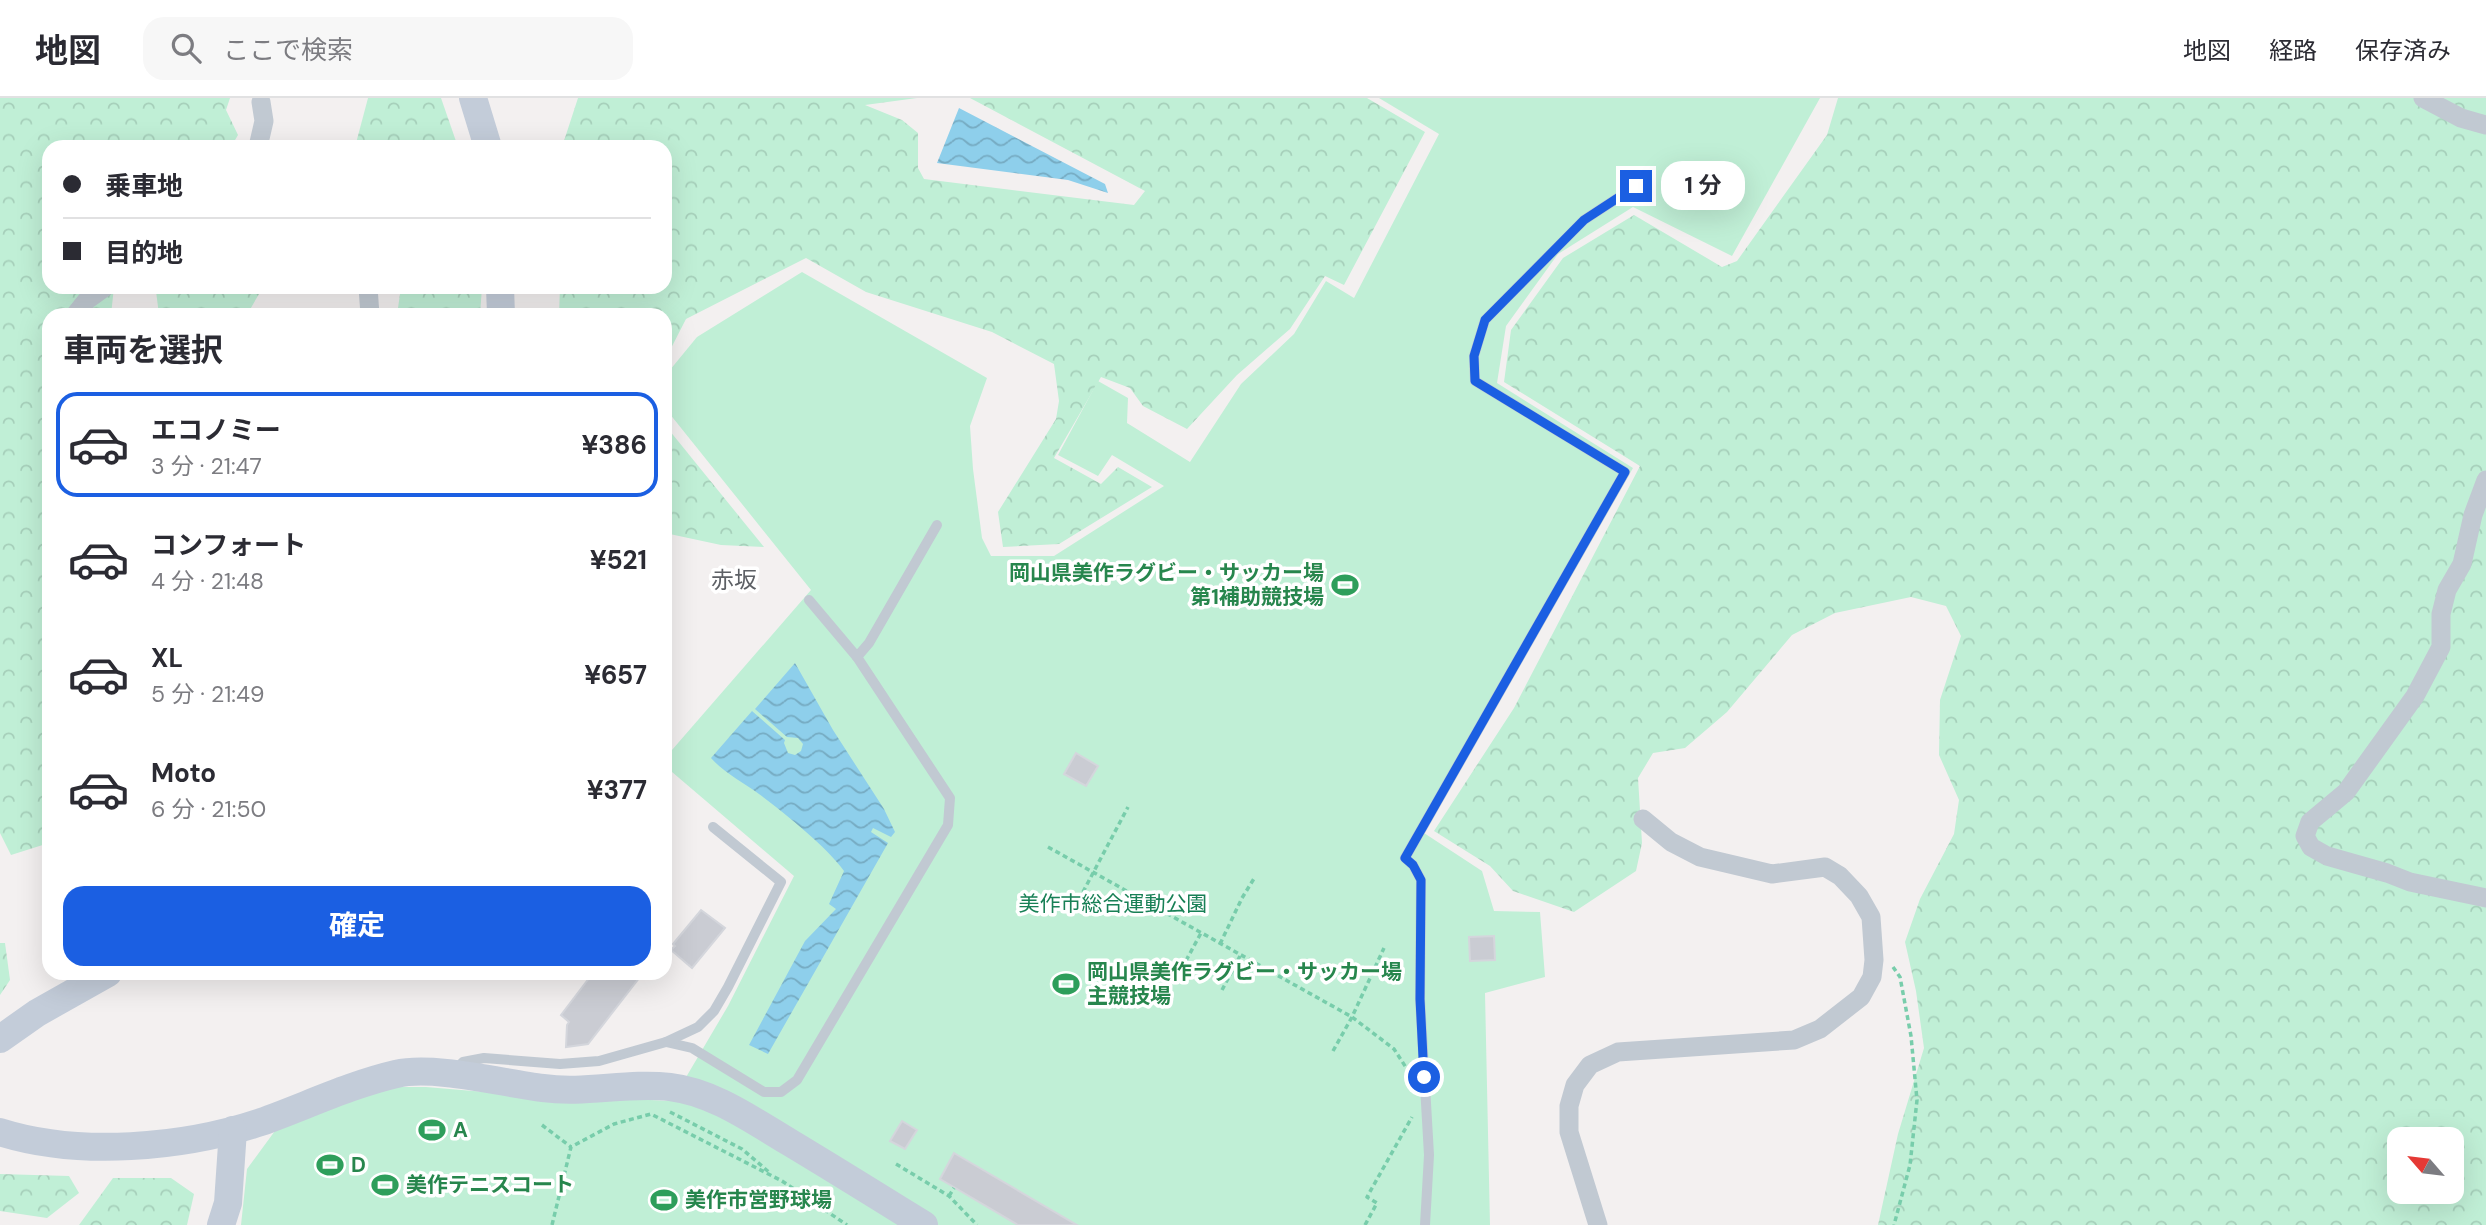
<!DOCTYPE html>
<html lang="ja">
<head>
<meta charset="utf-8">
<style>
  :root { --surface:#fff; --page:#f7f7f7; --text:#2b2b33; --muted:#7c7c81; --line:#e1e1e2; --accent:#1b5fe2 }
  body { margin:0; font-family:"DM Sans","Noto Sans JP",sans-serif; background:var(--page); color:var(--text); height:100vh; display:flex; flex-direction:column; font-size:26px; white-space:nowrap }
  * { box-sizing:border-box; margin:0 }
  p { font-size:23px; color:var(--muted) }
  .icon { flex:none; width:38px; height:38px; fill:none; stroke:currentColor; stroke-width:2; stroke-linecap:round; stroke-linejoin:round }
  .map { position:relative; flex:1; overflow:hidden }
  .details { position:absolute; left:42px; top:210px; width:630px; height:672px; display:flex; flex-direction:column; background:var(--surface); border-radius:21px; box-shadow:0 7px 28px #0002 }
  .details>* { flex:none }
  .hud { position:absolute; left:42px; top:42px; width:630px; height:154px; border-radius:21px; box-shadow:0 7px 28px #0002; display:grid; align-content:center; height:154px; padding:0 21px; background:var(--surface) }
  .needle { width:46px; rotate:298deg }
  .buttons { position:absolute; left:2387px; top:1029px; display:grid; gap:14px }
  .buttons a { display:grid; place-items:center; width:77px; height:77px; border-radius:14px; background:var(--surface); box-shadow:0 7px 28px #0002; font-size:35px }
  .end { position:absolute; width:32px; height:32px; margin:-16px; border:9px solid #1b5fe2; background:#fff; box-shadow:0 0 0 4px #fff }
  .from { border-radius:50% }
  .bubble { position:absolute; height:49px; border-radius:21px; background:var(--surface); box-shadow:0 7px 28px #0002; font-size:23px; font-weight:700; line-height:49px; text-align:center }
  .hud b { display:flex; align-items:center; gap:24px; height:66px; font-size:26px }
  .hud b+b { border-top:2px solid var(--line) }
  .hud i { width:18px; height:18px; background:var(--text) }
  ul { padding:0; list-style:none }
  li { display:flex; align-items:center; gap:21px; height:105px; margin:0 14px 10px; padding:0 7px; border:4px solid transparent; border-radius:21px }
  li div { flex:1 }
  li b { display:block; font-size:26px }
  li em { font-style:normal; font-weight:700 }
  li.current { border-color:var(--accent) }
  li>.icon { width:63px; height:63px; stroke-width:1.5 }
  h2 { padding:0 21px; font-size:32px; line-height:84px }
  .primary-button { display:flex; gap:14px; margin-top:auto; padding:14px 21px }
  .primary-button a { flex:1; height:80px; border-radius:21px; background:var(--accent); color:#fff; font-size:28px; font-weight:700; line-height:80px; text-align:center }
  header { display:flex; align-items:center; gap:42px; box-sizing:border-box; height:98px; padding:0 35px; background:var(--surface); border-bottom:2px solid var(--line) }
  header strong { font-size:33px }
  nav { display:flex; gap:38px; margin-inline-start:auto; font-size:24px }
  .search { width:490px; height:63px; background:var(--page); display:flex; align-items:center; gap:18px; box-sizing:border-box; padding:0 24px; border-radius:21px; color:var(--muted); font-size:26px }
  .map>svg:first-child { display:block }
</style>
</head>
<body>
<header>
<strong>地図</strong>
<div class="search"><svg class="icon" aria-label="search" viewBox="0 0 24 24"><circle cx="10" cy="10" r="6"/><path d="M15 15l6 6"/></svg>ここで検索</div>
<nav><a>地図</a><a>経路</a><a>保存済み</a></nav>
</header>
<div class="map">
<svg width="2486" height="1127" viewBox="0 0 2486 1127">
  <defs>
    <pattern id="forest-crowns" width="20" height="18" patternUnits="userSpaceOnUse" patternTransform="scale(1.75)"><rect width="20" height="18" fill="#c0efd6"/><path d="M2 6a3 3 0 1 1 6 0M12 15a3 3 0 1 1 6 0" fill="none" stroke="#a6cfba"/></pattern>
    <pattern id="water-waves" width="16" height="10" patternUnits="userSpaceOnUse" patternTransform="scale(1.75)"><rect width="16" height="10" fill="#8ecfeb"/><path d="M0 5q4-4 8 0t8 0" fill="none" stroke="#76abc2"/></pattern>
  </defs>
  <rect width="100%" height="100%" fill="#f3f0f0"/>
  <!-- forest -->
  <g fill="url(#forest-crowns)" fill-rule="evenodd">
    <polygon points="0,0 230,0 226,12 238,37 231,49 49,49 49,189 114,189 111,217 49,217 49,745 11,757 0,735"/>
    <polygon points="368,0 441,0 458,49 355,49"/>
    <polygon points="578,0 917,0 865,7 902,22 918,35 918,70 924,81 1134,107 1145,93 970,0 925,0 1367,0 1425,34 1344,187 1325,178 1290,231 1237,277 1187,331 1143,308 1130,290 1101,279 1054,360 1101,386 1118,369 1152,389 1059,446 1003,449 998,414 1056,321 1059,303 1054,266 992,234 866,194 806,160 686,221 665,262 665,217 559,217 560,189 665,189 665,49 562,49"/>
    <path d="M1838 0H2486V1127H1878L1898 1036 1924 950 1916 893 1905 844 1920 801 1954 736 1959 702 1939 657 1940 602 1961 538 1946 508 1911 499 1835 515 1792 537 1727 614 1685 650 1653 655 1638 680 1642 745 1636 773 1574 814 1513 793 1490 768 1434 733 1514 610 1640 368 1504 284 1511 232 1563 160 1634 117 1722 169 1737 163 1827 37ZM2399 1041H2452V1094H2399Z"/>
    <polygon points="160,189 263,189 248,215 244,217 159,217 156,193"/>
    <polygon points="401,189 482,189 480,217 397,217"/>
    <polygon points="665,327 764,449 721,447 665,435"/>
    <polygon points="0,845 5,845 10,882 0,897"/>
    <polygon points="0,1076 69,1078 79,1095 47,1120 0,1113"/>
    <polygon points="113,1080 171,1080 194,1096 187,1127 79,1127"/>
  </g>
  <!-- park -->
  <polygon fill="#c0efd6" points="1379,0 1820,0 1732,158 1633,109 1558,156 1506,228 1497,285 1633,370 1424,735 1482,773 1494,813 1540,814 1545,879 1485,895 1490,1127 241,1127 247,1071 280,1026 393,989 426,989 497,995 672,1003 728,908 794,778 665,668 665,660 811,492 665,310 665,278 697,239 802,174 987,280 970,328 973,371 982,440 991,458 1054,458 1164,388 1112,357 1098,378 1058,357 1098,283 1128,300 1127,325 1190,364 1241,286 1294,236 1326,183 1354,200 1439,36"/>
  <!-- water -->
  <g fill="url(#water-waves)">
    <polygon points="959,10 1105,86 1108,95 1068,82 937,65"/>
    <path d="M795 565 833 632 884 711 895 734 891 739 873 730 871 734 888 745 768 956 749 947 805 843 836 811 829 806 844 773C827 749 784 715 759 696 743 684 724 675 711 660L752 613 785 642 784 645 788 655 795 657 801 653 803 646 798 640 787 639 755 611Z"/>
  </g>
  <!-- building -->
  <g fill="#caccd3" stroke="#d4d6dc" stroke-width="2">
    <polygon points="1076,655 1098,668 1086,688 1064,676"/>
    <polygon points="701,812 725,830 692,870 671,852 675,848 673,846"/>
    <polygon points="1494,838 1495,862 1470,863 1469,839"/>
    <polygon points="593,875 643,875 588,946 566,949 567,927 569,924 561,917"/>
    <polygon points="902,1023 917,1032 905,1051 890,1043"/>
    <polygon points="954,1055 1077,1127 1018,1127 940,1081"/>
  </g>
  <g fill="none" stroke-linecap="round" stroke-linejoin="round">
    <!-- path -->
    <g stroke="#78cdab" stroke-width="3.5" stroke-dasharray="5 3.5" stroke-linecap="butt">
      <polyline points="1048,749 1352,919 1394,951 1409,974"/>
      <polyline points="1075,809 1128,709"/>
      <polyline points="1220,846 1242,800 1255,779"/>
      <polyline points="1893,869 1900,879 1911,938 1917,1002 1910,1067 1894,1127"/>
      <polyline points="1182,870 1201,835"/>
      <polyline points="1222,892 1240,858"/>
      <polyline points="1333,953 1352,919 1384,850"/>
      <polyline points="670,1014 742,1051 770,1075"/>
      <polyline points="542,1027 571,1049"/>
      <polyline points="896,1066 949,1098 977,1127"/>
      <polyline points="949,1098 954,1090"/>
      <polyline points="552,1127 571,1049 614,1026 651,1016 782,1083 847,1127"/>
      <polyline points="1365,1127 1377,1105 1367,1099 1412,1019"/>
    </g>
    <!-- lane -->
    <g stroke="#c1c9d2" stroke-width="10">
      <polyline points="857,559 869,545 937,427"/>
      <polyline points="666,944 692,950 764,994 781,994 797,982 948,727 950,700 857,559 809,502"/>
      <polyline points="458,969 463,964 484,960 560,966 599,963 666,944 698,929 714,913 728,889 781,784 713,729"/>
      <polyline points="1425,1127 1429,1057 1420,901 1421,782 1413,767 1405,760 1625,374 1475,283 1474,258 1485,222 1584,122 1636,88"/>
    </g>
    <!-- street -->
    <g stroke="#c1c9d2" stroke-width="19">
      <polyline points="2423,0 2461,20 2486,27"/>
      <polyline points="258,49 264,23 261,4"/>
      <polyline points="368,189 370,217"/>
      <polyline points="75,217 87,202 105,189"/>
      <polyline points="2486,382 2473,417 2462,466 2447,492 2441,516 2441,549 2415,598 2346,694 2310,724 2305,738 2311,749 2327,758 2387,775 2410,784 2486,800"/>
      <polyline points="1598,1127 1569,1034 1569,1008 1575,987 1590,967 1618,954 1794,942 1820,931 1861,899 1872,879 1874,862 1871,819 1859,798 1840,778 1825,769 1772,776 1700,759 1671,744 1643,721"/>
    </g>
    <!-- secondary -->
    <g stroke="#c3ccd9" stroke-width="28">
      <polyline points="473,0 488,49"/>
      <polyline points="500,189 501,217"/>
      <polyline points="0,941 37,915 108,875"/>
      <path d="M0 1034C79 1059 183 1050 261 1024 306 1008 349 987 396 976 433 967 502 985 543 990 585 996 627 984 670 989 713 994 752 1022 789 1044 834 1071 879 1099 924 1127"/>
      <polyline points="221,1127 228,1105 233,1032"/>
    </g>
  </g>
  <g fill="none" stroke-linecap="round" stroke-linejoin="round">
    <!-- route -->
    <polyline stroke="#1b5fe2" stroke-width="9" points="1424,979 1420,901 1421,782 1413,767 1405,760 1625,374 1475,283 1474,258 1485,222 1584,122 1636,88"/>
  </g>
  <!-- icons -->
  <defs>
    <g id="stadium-bare" transform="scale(2.1)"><path d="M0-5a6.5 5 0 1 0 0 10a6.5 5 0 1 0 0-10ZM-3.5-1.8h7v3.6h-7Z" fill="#2e9e5b" stroke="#fff" stroke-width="2.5" paint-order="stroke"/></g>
  </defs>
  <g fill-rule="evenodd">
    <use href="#stadium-bare" x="1345" y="487"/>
    <use href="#stadium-bare" x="1066" y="886"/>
    <use href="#stadium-bare" x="432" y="1032"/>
    <use href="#stadium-bare" x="330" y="1067"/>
    <use href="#stadium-bare" x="385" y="1087"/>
    <use href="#stadium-bare" x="664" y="1102"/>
  </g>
  <g text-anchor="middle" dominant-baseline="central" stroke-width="7" stroke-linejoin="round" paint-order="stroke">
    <!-- leisure labels -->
    <g font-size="21" font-weight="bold" fill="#27864d" stroke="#fff" text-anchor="start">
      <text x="1324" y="475" text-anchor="end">岡山県美作ラグビー・サッカー場<tspan x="1324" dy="24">第1補助競技場</tspan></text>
      <text x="1087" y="874">岡山県美作ラグビー・サッカー場<tspan x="1087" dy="24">主競技場</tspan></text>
      <text x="453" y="1032">A</text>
      <text x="351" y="1067">D</text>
      <text x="406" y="1087">美作テニスコート</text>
      <text x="685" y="1102">美作市営野球場</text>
    </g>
    <!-- park labels -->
    <g font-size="21" fill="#188056" stroke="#fff">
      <text x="1113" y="806">美作市総合運動公園</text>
    </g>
    <!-- neighbourhood labels -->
    <g font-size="23" fill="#5d6065" stroke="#fff">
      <text x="734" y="482">赤坂</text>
    </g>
  </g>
</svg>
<div class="buttons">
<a><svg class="needle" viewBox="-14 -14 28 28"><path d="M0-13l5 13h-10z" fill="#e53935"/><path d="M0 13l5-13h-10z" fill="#7c7c81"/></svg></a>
</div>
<i class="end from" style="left:1424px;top:979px"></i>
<i class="end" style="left:1636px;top:88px"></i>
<div class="bubble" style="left:1661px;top:63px;width:84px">1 分</div>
<div class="hud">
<b><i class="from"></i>乗車地</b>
<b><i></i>目的地</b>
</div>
<section class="details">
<h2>車両を選択</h2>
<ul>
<li class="current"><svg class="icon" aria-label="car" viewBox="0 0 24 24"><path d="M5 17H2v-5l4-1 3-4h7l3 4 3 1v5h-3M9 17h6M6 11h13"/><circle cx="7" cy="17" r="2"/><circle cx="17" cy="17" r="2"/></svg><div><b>エコノミー</b><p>3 分 · 21:47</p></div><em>¥386</em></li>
<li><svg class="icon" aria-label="car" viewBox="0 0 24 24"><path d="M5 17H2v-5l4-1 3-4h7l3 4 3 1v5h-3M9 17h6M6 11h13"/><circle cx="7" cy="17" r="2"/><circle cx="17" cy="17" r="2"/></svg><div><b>コンフォート</b><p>4 分 · 21:48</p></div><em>¥521</em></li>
<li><svg class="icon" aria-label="car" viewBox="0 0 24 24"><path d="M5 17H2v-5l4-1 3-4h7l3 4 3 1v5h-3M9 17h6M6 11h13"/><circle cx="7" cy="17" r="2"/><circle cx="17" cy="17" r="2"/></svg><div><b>XL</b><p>5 分 · 21:49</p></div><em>¥657</em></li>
<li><svg class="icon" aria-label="car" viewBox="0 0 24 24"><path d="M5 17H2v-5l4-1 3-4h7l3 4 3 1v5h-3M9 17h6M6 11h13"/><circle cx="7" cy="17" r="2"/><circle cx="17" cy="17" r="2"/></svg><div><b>Moto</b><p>6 分 · 21:50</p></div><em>¥377</em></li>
</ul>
<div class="primary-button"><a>確定</a></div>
</section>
</div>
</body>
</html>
